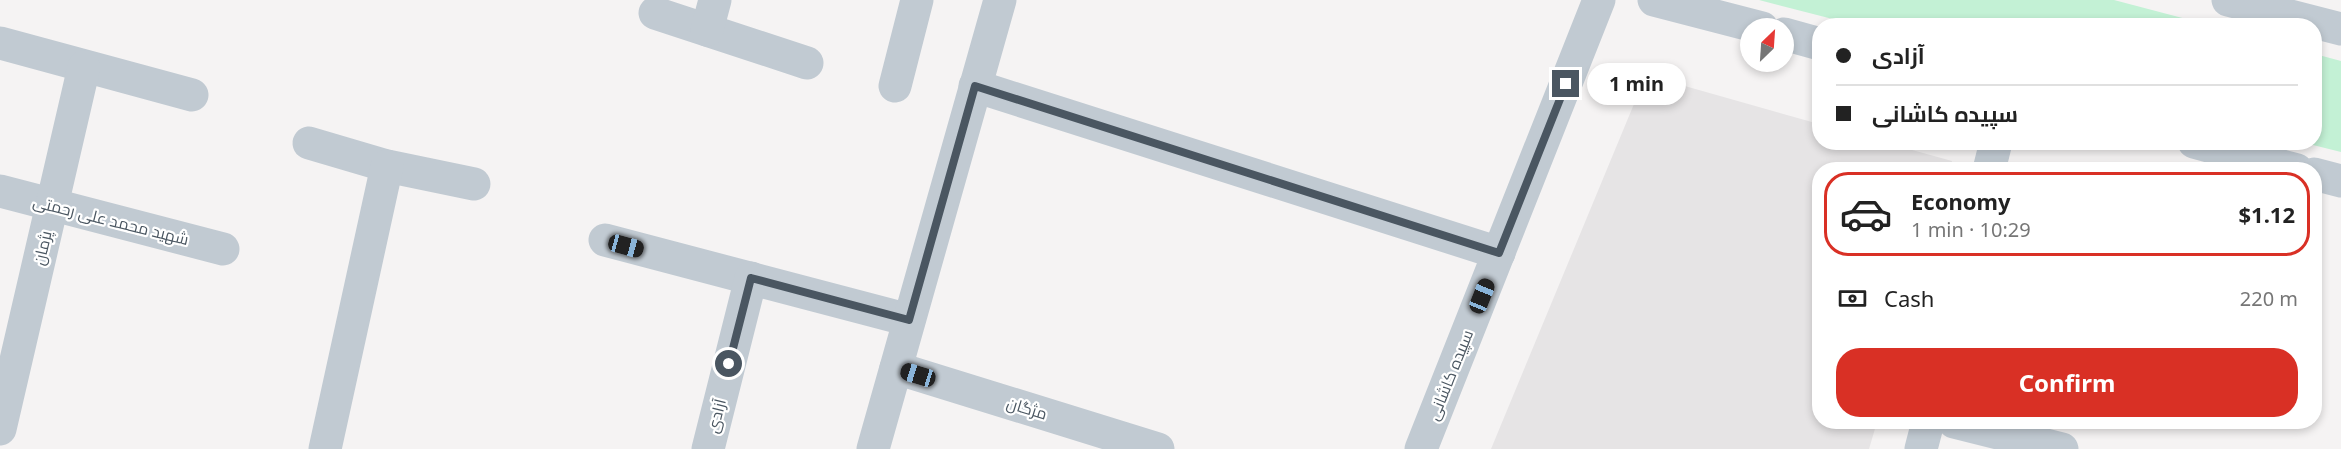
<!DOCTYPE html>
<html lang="en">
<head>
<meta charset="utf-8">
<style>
  :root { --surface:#fff; --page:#f2f2f2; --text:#222; --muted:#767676; --line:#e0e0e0; --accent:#d93025 }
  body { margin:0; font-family:"Noto Sans",Cairo,sans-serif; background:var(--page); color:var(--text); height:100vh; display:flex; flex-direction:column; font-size:22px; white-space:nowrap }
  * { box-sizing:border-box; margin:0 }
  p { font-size:20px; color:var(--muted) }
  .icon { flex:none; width:33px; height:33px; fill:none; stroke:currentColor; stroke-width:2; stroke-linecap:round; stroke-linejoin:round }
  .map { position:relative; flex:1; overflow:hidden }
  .panel { position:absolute; left:1812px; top:162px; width:510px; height:267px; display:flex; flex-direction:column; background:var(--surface); border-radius:24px; box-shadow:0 3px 9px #0003 }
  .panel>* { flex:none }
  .banner { position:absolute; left:1812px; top:18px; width:510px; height:132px; border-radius:24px; box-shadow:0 3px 9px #0003; display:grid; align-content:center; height:132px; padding:0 24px; background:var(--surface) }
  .needle { width:39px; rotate:25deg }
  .fabs { position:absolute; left:1740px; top:18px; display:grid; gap:12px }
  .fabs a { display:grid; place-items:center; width:54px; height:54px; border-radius:50%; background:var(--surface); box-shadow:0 3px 9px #0003; font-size:30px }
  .end { position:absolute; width:27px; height:27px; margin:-14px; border:8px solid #4a5661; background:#fff; box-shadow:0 0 0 3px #fff }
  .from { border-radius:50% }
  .bubble { position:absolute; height:42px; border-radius:21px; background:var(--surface); box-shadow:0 3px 9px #0003; font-size:20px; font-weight:700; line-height:42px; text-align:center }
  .car { position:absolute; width:18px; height:36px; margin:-18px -9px; border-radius:8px; box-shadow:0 0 4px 2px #0007; background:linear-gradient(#222 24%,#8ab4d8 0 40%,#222 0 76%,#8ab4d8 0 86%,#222 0) }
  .banner b { display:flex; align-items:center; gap:21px; height:57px; font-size:22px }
  .banner b+b { border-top:2px solid var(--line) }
  .banner i { width:15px; height:15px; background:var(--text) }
  ul { padding:10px 0 0; list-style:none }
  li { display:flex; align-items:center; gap:18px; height:84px; margin:0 12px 9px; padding:0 12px; border:3px solid var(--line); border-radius:24px }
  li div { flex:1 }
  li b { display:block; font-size:22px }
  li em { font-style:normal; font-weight:700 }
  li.active { border-color:var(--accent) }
  li>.icon { width:54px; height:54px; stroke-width:1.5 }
  .pay { display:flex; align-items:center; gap:15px; height:66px; padding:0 24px; font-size:22px }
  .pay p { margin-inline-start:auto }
  .primary-button { display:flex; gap:12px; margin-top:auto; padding:12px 24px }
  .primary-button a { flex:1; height:69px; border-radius:24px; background:var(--accent); color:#fff; font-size:24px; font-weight:700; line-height:69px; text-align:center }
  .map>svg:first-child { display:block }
</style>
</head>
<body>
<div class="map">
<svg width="2341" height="449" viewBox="0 0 2341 449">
  <rect width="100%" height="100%" fill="#f5f3f3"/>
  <!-- education -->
  <polygon fill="#e6e4e5" points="1646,75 1819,124 1820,142 1887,143 1952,161 1949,169 1820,170 1820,422 1877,422 1869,449 1491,449"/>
  <!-- green -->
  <g fill="#c3f1d5">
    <polygon points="1759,0 2114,0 2209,25 1856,25"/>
    <polygon points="2315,54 2341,61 2341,152 2305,143 2314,142"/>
  </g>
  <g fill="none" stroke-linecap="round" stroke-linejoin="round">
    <!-- minor -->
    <g stroke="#c1cad2" stroke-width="33">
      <polyline points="655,13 807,63"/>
      <polyline points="707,30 715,0"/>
      <polyline points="0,43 192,95"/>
      <polyline points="895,86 917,0"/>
      <polyline points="975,86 1499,253"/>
      <polyline points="309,143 387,166 474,184"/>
      <polyline points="1989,170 1996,142"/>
      <polyline points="0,191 223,249"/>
      <polyline points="605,240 909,320"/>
      <polyline points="896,368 1158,449"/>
      <polyline points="1954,422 2062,449"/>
      <polyline points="0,429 84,67"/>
      <polyline points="325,449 387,166"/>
      <polyline points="708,449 751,278"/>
      <polyline points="873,449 1000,0"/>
      <polyline points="1921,449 1928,422"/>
    </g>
    <!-- tertiary -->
    <g stroke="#c1cad2" stroke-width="33">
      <polyline points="1654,0 1762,28"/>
      <polyline points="2228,0 2341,29"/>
      <polyline points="1784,34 1820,44"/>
      <polyline points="2194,142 2297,170"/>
      <polyline points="2314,174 2341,181"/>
      <polyline points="1421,449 1599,0"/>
    </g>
  </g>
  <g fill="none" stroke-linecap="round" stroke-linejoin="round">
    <!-- route -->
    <polyline stroke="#4a5661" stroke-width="8" points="729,364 751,278 909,320 975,86 1499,253 1566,84"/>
  </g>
  <g text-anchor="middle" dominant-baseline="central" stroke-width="4.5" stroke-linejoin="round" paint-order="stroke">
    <!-- street labels -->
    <g font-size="16" fill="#4a5661" stroke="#fff">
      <text transform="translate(111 220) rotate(14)">شهید محمد علی رحمتی</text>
      <text transform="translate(42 248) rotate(-77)">پژمان</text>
      <text transform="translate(1450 375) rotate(-68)">سپیده کاشانی</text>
      <text transform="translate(1027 408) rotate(17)">مژگان</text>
      <text transform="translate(716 416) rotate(-76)">آزادی</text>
    </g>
  </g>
</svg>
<div class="fabs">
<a><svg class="needle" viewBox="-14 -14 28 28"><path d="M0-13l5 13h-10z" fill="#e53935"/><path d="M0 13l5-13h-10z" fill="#767676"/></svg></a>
</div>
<i class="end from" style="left:729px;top:364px"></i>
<i class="end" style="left:1566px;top:84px"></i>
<div class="bubble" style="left:1587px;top:63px;width:99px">1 min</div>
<i class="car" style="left:626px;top:246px;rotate:105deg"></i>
<i class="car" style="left:1482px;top:296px;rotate:22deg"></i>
<i class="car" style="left:918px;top:375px;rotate:287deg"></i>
<div class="banner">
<b><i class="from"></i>آزادی</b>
<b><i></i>سپیده کاشانی</b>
</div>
<section class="panel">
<ul>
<li class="active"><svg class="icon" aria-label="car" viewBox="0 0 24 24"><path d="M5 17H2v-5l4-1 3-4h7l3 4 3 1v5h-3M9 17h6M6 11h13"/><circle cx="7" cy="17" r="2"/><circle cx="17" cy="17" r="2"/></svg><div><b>Economy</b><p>1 min · 10:29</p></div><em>$1.12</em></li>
</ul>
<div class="pay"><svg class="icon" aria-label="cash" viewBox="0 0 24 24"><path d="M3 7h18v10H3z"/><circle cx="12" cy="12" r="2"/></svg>Cash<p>220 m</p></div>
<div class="primary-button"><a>Confirm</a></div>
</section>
</div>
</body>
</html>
